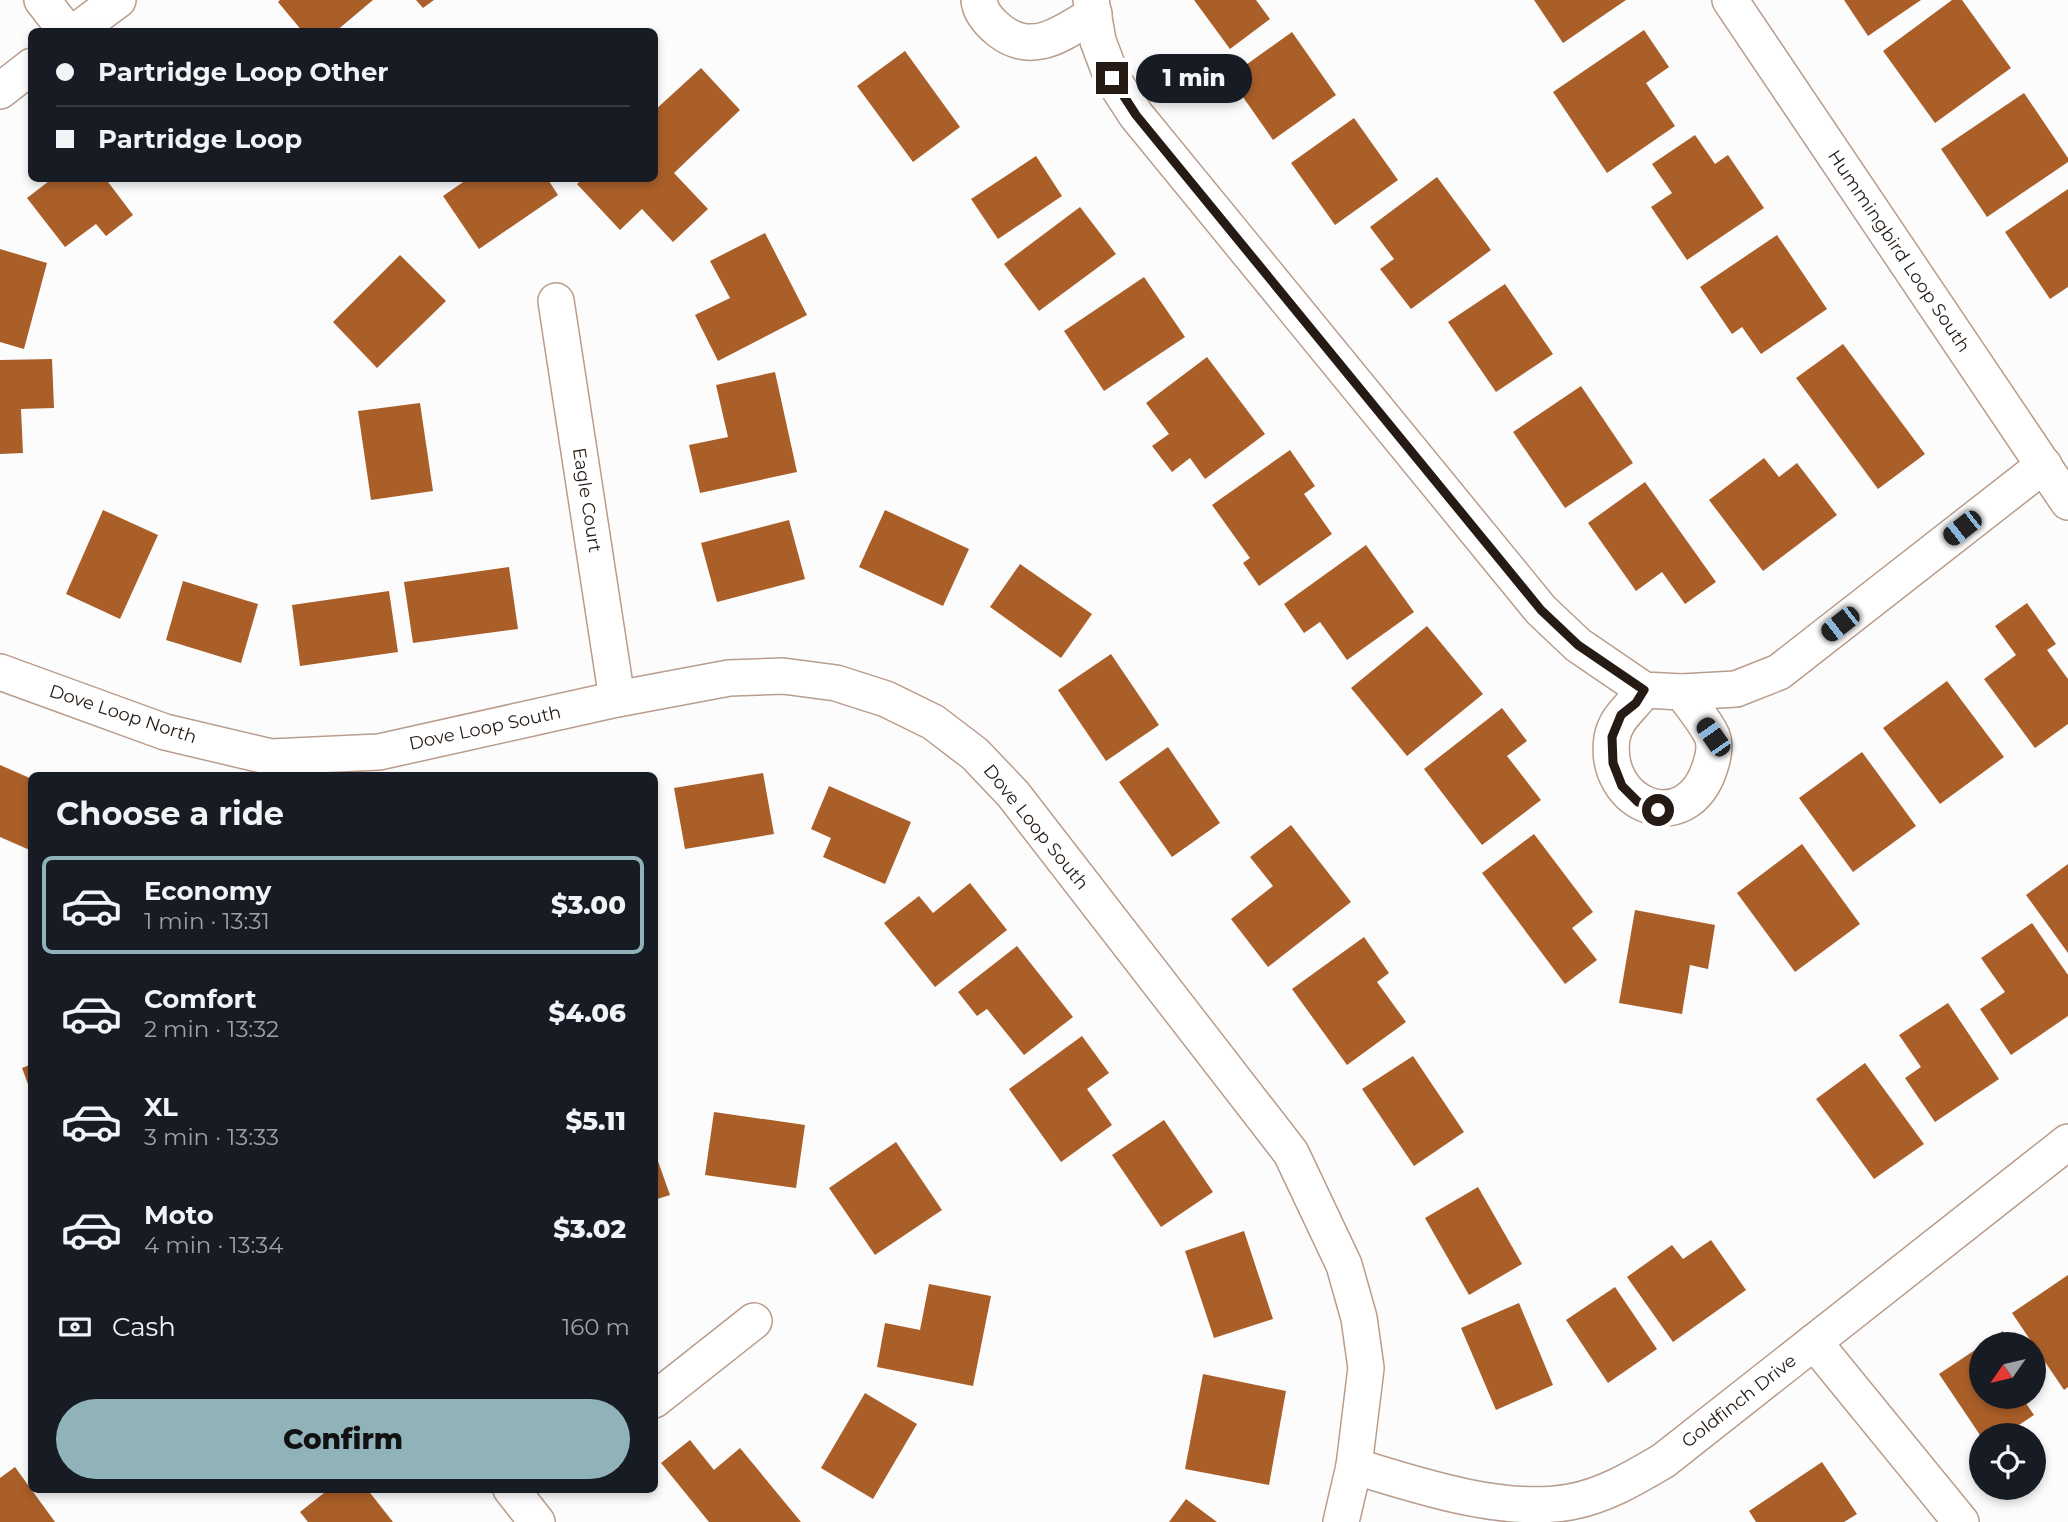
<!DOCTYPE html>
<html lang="en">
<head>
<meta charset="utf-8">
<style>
  :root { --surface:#171b24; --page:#242831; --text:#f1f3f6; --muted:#9ea1a6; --line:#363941; --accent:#8fb3b8 }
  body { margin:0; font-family:Montserrat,sans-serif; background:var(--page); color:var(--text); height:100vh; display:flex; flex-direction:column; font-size:26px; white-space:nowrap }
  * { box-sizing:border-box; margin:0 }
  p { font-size:23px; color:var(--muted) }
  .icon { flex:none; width:38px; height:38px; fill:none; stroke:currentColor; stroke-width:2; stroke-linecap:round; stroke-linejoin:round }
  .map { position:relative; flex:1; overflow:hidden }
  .sheet { position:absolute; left:28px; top:772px; width:630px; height:721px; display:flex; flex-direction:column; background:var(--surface); border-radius:10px; box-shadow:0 4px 10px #0003 }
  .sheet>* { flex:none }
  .guide { position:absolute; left:28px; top:28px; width:630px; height:154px; border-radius:10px; box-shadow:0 4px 10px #0003; display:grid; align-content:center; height:154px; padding:0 28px; background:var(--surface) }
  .needle { width:46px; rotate:236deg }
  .buttons { position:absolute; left:1969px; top:1332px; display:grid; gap:14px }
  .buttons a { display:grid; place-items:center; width:77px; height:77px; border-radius:50%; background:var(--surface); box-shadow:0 4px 10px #0003; font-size:35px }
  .end { position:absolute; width:32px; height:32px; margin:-16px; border:9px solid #251b14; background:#fff; box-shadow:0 0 0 4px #fff }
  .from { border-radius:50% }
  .bubble { position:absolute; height:49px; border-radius:24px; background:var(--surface); box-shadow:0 4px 10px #0003; font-size:23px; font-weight:800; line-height:49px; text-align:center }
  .car { position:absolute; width:21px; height:42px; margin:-21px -10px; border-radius:9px; box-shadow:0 0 5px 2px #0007; background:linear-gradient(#222 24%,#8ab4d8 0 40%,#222 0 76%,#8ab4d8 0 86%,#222 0) }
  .guide b { display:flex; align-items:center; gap:24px; height:66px; font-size:26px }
  .guide b+b { border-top:2px solid var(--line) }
  .guide i { width:18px; height:18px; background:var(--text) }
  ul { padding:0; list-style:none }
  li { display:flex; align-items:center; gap:21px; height:98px; margin:0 14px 10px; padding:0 14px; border:4px solid transparent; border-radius:10px }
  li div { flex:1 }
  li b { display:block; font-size:26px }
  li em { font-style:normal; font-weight:800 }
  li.selected { border-color:var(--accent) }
  li>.icon { width:63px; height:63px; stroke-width:1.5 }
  h2 { padding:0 28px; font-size:32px; line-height:84px }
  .pay { display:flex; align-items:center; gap:18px; height:77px; padding:0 28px; font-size:26px }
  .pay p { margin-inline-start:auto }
  .cta { display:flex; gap:14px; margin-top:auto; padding:14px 28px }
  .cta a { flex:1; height:80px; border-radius:42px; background:var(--accent); color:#111; font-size:28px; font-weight:800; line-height:80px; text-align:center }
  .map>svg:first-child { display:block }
</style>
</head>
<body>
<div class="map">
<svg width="2068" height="1522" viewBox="0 0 2068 1522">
  <rect width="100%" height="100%" fill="#fcfcfc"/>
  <!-- building -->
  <g fill="#aa5f29">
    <polygon points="280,0 373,0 335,32 303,32 278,2"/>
    <polygon points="416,0 434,0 423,8"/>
    <polygon points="1194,0 1256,0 1270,19 1230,49"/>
    <polygon points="1534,0 1626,0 1563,43"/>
    <polygon points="1844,0 1921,0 1868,36"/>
    <polygon points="1952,0 1962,0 2011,68 1935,123 1883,51"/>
    <polygon points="1644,30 1669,67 1646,83 1675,126 1607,173 1553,92"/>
    <polygon points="1292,32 1336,95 1273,140 1229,77"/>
    <polygon points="905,51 960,127 913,162 857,86"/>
    <polygon points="701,68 740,110 674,173 708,209 673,242 642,209 620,230 577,184 583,178 654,178 654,111"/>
    <polygon points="2024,93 2068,158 2068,162 1987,217 1941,149"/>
    <polygon points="1354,118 1398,180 1335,225 1291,163"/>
    <polygon points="1695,135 1715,164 1728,155 1764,208 1687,260 1651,207 1672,193 1652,164"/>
    <polygon points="1036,156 1062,196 998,239 971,199"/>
    <polygon points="1437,177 1491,250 1411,309 1380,269 1394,259 1370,227"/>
    <polygon points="53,178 105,178 133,215 106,236 96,224 65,247 27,198"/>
    <polygon points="469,178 547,178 558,195 479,249 443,196"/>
    <polygon points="2068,189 2068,287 2050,299 2005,232"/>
    <polygon points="1080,207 1116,254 1039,311 1004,264"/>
    <polygon points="765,233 807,315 718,361 695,315 730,298 710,261"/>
    <polygon points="1777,235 1827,309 1761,354 1742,327 1732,334 1700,287"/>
    <polygon points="0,249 47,263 24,349 0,342"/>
    <polygon points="400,255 446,301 377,368 333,322"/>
    <polygon points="1144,277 1185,337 1104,391 1064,331"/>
    <polygon points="1505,284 1553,354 1496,392 1448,322"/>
    <polygon points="1843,344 1925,454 1878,489 1796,378"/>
    <polygon points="1207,357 1265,434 1205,479 1190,458 1172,472 1152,446 1169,434 1146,403"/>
    <polygon points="52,359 54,408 21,409 23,453 0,454 0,360"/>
    <polygon points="775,372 797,472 700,493 689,445 728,437 716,385"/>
    <polygon points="1581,386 1633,463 1565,508 1513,432"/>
    <polygon points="420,403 433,491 371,500 358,411"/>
    <polygon points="1290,450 1315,486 1304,494 1332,534 1259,586 1243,563 1250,558 1212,505"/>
    <polygon points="1764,458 1779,477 1797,463 1837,515 1763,571 1709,500"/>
    <polygon points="1645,482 1716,582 1685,604 1662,572 1636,591 1588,523"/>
    <polygon points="103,510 158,535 120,619 66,594"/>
    <polygon points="885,510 969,549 943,606 859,567"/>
    <polygon points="789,520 805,579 717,602 701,543"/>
    <polygon points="1366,545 1414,612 1347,660 1320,622 1304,633 1284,604"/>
    <polygon points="1020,564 1092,614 1061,658 990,607"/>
    <polygon points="509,567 518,629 413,643 404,582"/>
    <polygon points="183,581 258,604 241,663 166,640"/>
    <polygon points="389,591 398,652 300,666 292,605"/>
    <polygon points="2027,603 2056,644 2047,650 2068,679 2068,724 2035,748 1984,679 2016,655 1995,626"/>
    <polygon points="1427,626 1483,694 1407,756 1351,688"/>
    <polygon points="1111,654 1159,725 1106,761 1058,690"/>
    <polygon points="1947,681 2004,757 1940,804 1883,728"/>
    <polygon points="1502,708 1527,741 1507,756 1541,800 1482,845 1424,769"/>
    <polygon points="1168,747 1220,823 1172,857 1119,782"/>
    <polygon points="1862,752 1916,826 1853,872 1799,798"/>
    <polygon points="0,765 32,779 32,851 0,837"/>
    <polygon points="763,773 774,834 685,849 674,788"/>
    <polygon points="829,786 911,822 885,884 823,857 831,838 811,829"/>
    <polygon points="1291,825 1351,902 1268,967 1231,919 1273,886 1250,857"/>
    <polygon points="1534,834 1593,912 1572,928 1597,960 1565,984 1482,873"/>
    <polygon points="1802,844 1860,924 1795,972 1737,893"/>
    <polygon points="2068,864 2068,953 2026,895"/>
    <polygon points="970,883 1007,930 935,987 884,923 919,896 933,913"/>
    <polygon points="1635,910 1715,925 1708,969 1690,965 1682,1014 1619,1003"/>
    <polygon points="2032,923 2068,975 2068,1016 2011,1055 1980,1009 2005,992 1981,958"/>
    <polygon points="1364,937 1389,973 1377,982 1406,1022 1347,1065 1292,989"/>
    <polygon points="1017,946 1073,1017 1024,1055 987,1009 977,1016 958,992"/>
    <polygon points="1948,1003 1999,1079 1935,1122 1905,1078 1921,1067 1899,1035"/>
    <polygon points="1082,1036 1109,1073 1087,1089 1112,1125 1061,1162 1009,1089"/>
    <polygon points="1413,1056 1464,1132 1414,1166 1362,1089"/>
    <polygon points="1865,1063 1924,1144 1874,1179 1816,1099"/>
    <polygon points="32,1064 32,1092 31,1092 22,1068"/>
    <polygon points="714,1112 805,1125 796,1188 705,1175"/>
    <polygon points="1164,1120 1213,1192 1161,1227 1112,1155"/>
    <polygon points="896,1142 942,1210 875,1255 829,1188"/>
    <polygon points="654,1150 670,1195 654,1200"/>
    <polygon points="1478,1187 1522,1264 1469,1295 1425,1218"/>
    <polygon points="1244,1231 1273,1319 1214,1338 1185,1251"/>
    <polygon points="1711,1240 1746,1290 1673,1342 1627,1277 1672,1245 1683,1259"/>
    <polygon points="2068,1275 2068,1387 2064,1390 2012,1313"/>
    <polygon points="929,1284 991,1296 973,1386 877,1367 885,1323 920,1330"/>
    <polygon points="1615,1287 1657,1349 1608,1383 1566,1320"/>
    <polygon points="1519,1303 1553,1385 1496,1410 1461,1328"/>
    <polygon points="2003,1331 2011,1344 1984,1344"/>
    <polygon points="1981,1346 1981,1396 2021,1396 2034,1415 2004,1435 1980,1435 1939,1374"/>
    <polygon points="1203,1374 1286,1391 1269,1485 1185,1469"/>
    <polygon points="865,1393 917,1424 873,1499 821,1468"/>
    <polygon points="690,1440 714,1470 740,1448 801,1522 709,1522 661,1463"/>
    <polygon points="1822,1462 1857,1514 1844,1522 1756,1522 1749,1511"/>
    <polygon points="15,1467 55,1522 0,1522 0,1478"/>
    <polygon points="329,1489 367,1489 393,1522 308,1522 300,1512"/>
    <polygon points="1186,1499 1217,1522 1169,1522"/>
  </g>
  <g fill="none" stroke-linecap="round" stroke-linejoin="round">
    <!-- street casing -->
    <g stroke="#b99d8c" stroke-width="38">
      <g id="street">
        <polyline points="42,0 67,32"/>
        <path d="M979 0C980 13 990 23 1000 31 1034 57 1064 32 1094 14"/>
        <polyline points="1091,0 1098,41 1112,78 1136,115 1541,610 1578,645 1644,690 1682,692 1736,689 1779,672 2044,465"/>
        <polyline points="1730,0 2068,502"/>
        <polyline points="75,32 118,0"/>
        <polyline points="0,91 32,66"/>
        <polyline points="556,301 617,699"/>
        <polyline points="0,672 165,732 271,757 379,752 617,699 729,678 783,676 836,683 886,699 933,722 975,754 1013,794 1291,1153 1344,1265 1359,1318 1366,1368 1354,1466 1341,1522"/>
        <path d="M1644 690C1633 707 1616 716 1612 738 1602 806 1687 840 1710 767 1713 758 1716 746 1712 736 1707 724 1690 703 1682 692"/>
        <polyline points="1814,1342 1961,1522"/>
        <polyline points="654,1400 754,1321"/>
        <path d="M1354 1466C1419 1486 1503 1514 1570 1502 1604 1496 1634 1478 1663 1461L2068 1142"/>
        <polyline points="511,1489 537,1522"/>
      </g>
    </g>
    <!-- street -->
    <use href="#street" stroke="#fff" stroke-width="35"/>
  </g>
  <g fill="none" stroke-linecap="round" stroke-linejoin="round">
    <!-- route -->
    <polyline stroke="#251b14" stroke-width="9" points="1112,78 1136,115 1541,610 1578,645 1644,690 1636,703 1621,715 1612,737 1613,763 1622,786 1638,802 1658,810"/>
  </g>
  <g text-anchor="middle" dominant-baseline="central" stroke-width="5" stroke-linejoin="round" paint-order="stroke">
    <!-- street labels -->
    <g font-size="18" fill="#251b14" stroke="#fff">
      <text transform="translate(1899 251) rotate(56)">Hummingbird Loop South</text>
      <text transform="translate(587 500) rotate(81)">Eagle Court</text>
      <text transform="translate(123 714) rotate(18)">Dove Loop North</text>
      <text transform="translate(485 728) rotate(-12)">Dove Loop South</text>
      <text transform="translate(1036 827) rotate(51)">Dove Loop South</text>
      <text transform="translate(1739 1401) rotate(-38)">Goldfinch Drive</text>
    </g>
  </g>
</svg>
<div class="buttons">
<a><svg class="needle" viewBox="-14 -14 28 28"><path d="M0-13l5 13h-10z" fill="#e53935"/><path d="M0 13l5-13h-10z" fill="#9ea1a6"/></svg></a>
<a><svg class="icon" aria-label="locate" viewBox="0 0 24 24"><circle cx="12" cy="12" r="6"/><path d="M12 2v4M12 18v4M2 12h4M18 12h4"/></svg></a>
</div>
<i class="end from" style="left:1658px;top:810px"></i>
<i class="end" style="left:1112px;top:78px"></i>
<div class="bubble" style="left:1136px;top:54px;width:116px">1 min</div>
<i class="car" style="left:1962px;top:528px;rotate:232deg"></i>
<i class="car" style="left:1840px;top:624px;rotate:232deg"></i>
<i class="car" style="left:1713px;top:737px;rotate:325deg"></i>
<div class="guide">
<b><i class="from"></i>Partridge Loop Other</b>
<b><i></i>Partridge Loop</b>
</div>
<section class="sheet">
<h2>Choose a ride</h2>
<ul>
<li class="selected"><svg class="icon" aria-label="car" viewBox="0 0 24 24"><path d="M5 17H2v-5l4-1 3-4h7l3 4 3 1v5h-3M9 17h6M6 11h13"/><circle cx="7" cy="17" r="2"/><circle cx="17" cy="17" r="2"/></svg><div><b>Economy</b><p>1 min · 13:31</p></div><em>$3.00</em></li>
<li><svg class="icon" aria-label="car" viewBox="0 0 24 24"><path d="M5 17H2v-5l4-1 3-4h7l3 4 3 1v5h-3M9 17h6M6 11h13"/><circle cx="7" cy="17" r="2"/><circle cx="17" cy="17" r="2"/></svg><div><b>Comfort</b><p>2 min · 13:32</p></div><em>$4.06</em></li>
<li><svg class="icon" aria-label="car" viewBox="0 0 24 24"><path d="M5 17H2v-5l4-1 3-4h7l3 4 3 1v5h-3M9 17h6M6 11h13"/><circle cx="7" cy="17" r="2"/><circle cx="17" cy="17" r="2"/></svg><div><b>XL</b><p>3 min · 13:33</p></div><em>$5.11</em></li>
<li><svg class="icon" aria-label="car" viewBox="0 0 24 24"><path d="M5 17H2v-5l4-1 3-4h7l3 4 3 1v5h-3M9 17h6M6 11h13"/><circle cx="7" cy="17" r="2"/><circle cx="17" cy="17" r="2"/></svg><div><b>Moto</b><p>4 min · 13:34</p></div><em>$3.02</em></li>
</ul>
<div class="pay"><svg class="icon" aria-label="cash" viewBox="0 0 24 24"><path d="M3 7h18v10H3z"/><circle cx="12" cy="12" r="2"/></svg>Cash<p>160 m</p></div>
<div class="cta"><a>Confirm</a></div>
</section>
</div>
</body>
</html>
